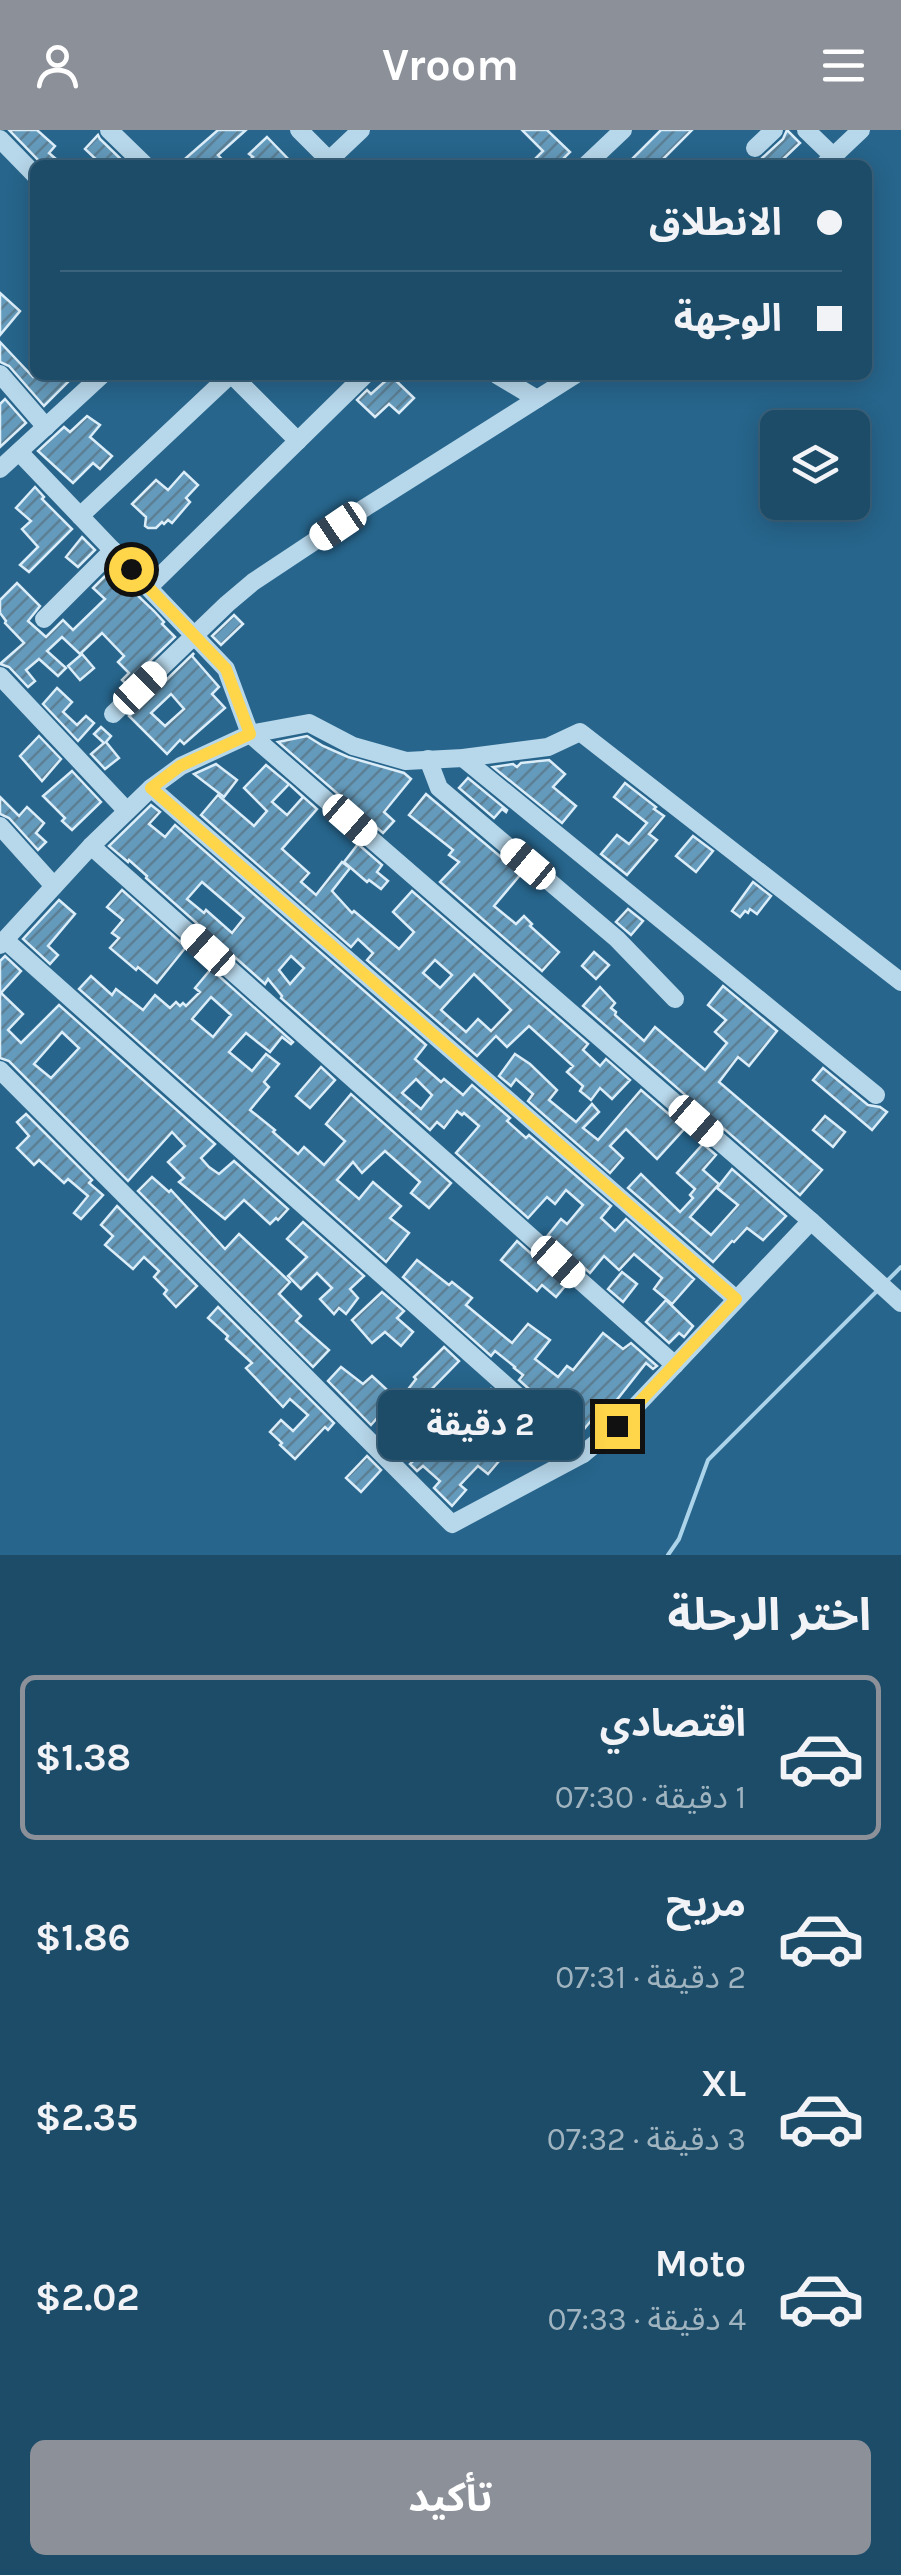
<!DOCTYPE html>
<html lang="ar">
<head>
<meta charset="utf-8">
<style>
  :root { --surface:#1d4c69; --page:#25536f; --text:#f1f3f6; --muted:#a0b4c0; --line:#3b637d; --accent:#8c9099 }
  body { margin:0; font-family:Karla,"Noto Sans Arabic",sans-serif; background:var(--page); color:var(--text); direction:rtl; height:100vh; display:flex; flex-direction:column; font-size:38px; white-space:nowrap }
  * { box-sizing:border-box; margin:0 }
  p { font-size:32px; color:var(--muted) }
  .icon { flex:none; width:55px; height:55px; fill:none; stroke:currentColor; stroke-width:2; stroke-linecap:round; stroke-linejoin:round }
  .map { position:relative; height:1425px; overflow:hidden; direction:ltr }
  .panel { display:flex; flex-direction:column; background:var(--surface); flex:1 }
  .panel>* { flex:none }
  .top-card { position:absolute; left:30px; top:30px; width:842px; height:220px; border-radius:15px; box-shadow:0 5px 25px #0003,0 0 0 2px var(--line); direction:rtl; display:grid; align-content:center; height:220px; padding:0 30px; background:var(--surface) }
  .fabs { position:absolute; left:760px; top:280px; display:grid; gap:20px }
  .fabs a { display:grid; place-items:center; width:110px; height:110px; border-radius:15px; background:var(--surface); box-shadow:0 5px 25px #0003,0 0 0 2px var(--line); font-size:50px }
  .end { position:absolute; width:45px; height:45px; margin:-22px; border:12px solid #ffd54a; background:#111; box-shadow:0 0 0 5px #111 }
  .from { border-radius:50% }
  .bubble { position:absolute; height:70px; border-radius:15px; background:var(--surface); box-shadow:0 5px 25px #0003,0 0 0 2px var(--line); font-size:32px; font-weight:700; line-height:70px; text-align:center; direction:rtl }
  .car { position:absolute; width:30px; height:60px; margin:-30px -15px; border-radius:12px; box-shadow:0 0 8px 2px #0007; background:linear-gradient(#fff 24%,#345 0 40%,#fff 0 76%,#345 0 86%,#fff 0) }
  .top-card b { display:flex; align-items:center; gap:35px; height:95px; font-size:38px }
  .top-card b+b { border-top:2px solid var(--line) }
  .top-card i { width:25px; height:25px; background:var(--text) }
  ul { padding:0; list-style:none }
  li { display:flex; align-items:center; gap:30px; height:165px; margin:0 20px 15px; padding:0 10px; border:5px solid transparent; border-radius:15px }
  li div { flex:1 }
  li b { display:block; font-size:38px }
  li em { font-style:normal; font-weight:700 }
  li.on { border-color:var(--accent) }
  li>.icon { width:90px; height:90px; stroke-width:1.5 }
  h2 { padding:0 30px; font-size:45px; line-height:120px }
  .action { display:flex; gap:20px; margin-top:auto; padding:20px 30px }
  .action a { flex:1; height:115px; border-radius:15px; background:var(--accent); color:#fff; font-size:40px; font-weight:700; line-height:115px; text-align:center }
  header { display:flex; justify-content:space-between; align-items:center; height:130px; padding:0 30px; background:var(--accent); color:#fff; font-size:45px; font-weight:700 }
  .map>svg:first-child { display:block }
</style>
</head>
<body>
<header><svg class="icon" aria-label="menu" viewBox="0 0 24 24"><path d="M4 6h16M4 12h16M4 18h16"/></svg>Vroom<svg class="icon" aria-label="person" viewBox="0 0 24 24"><circle cx="12" cy="8" r="4"/><path d="M4 21q1-7 8-7t8 7"/></svg></header>
<div class="map">
<svg width="901" height="1425" viewBox="0 0 901 1425">
  <defs>
    <pattern id="building-hatch" width="6" height="6" patternUnits="userSpaceOnUse" patternTransform="scale(2.5)"><rect width="6" height="6" fill="#649abb"/><path d="M-1 1l2-2M0 6l6-6M5 7l2-2" fill="none" stroke="#5c7f94"/></pattern>
  </defs>
  <rect width="100%" height="100%" fill="#27658c"/>
  <g fill="none" stroke-linecap="round" stroke-linejoin="round">
    <!-- stream -->
    <g stroke="#abd3ea" stroke-width="4">
      <polyline points="887,1151 901,1137"/>
      <polyline points="668,1425 679,1409 708,1330 876,1162"/>
    </g>
  </g>
  <!-- building -->
  <g fill="url(#building-hatch)" stroke="#dbedf8" stroke-width="2.5" fill-rule="evenodd">
    <polygon points="9,0 37,0 55,16 49,23 63,35 43,35"/>
    <polygon points="218,0 246,0 218,25 227,35 178,35"/>
    <polygon points="522,0 547,0 570,22 557,35 529,35 543,21"/>
    <polygon points="661,0 692,0 664,28 671,35 626,35"/>
    <polygon points="787,0 800,13 777,35 767,35 761,29 783,9"/>
    <polygon points="98,5 100,9 127,35 102,35 85,19"/>
    <polygon points="267,7 294,35 245,35 253,27 249,24"/>
    <polygon points="0,163 20,181 0,205"/>
    <polygon points="0,212 33,247 75,245 44,276 9,236 0,232"/>
    <polygon points="391,246 414,268 399,283 389,274 375,287 357,270 367,260 371,264"/>
    <polygon points="5,269 26,293 0,317 0,274"/>
    <polygon points="87,286 100,295 90,307 112,326 100,339 93,333 73,353 38,321 64,297 70,302"/>
    <polygon points="184,342 198,355 186,368 190,372 172,393 168,390 164,394 162,392 156,398 148,398 145,396 146,387 132,374 156,350 168,360"/>
    <polygon points="35,357 44,367 42,369 72,399 29,442 20,435 38,417 22,399 31,391 16,378"/>
    <polygon points="82,407 95,420 78,437 66,427"/>
    <polygon points="111,440 154,481 164,492 162,494 175,507 126,554 122,550 129,543 118,532 124,526 102,503 80,524 62,507 47,521 66,538 58,546 39,529 26,540 35,551 28,557 9,537 0,534 24,513 5,493 6,491 0,483 0,470 17,453 40,476 28,491 46,507 63,490 73,500 105,469 93,458"/>
    <polygon points="234,485 243,494 221,515 212,506"/>
    <path d="M194 523 192 526 219 557 212 564 225 578 184 614 180 610 167 624 129 586ZM171 564 184 579 165 596 151 583Z"/>
    <polygon points="82,524 94,538 80,550 68,536"/>
    <polygon points="57,558 72,572 63,582 77,595 86,586 94,593 78,611 43,574"/>
    <polygon points="101,597 111,606 106,612 119,628 105,639 91,624 104,613 94,604"/>
    <polygon points="39,606 61,629 42,651 20,626"/>
    <polygon points="307,606 323,616 348,627 404,643 411,649 384,682 394,691 383,703 278,612"/>
    <polygon points="549,630 565,644 553,657 576,676 562,693 493,637 513,634 517,637 521,633"/>
    <polygon points="216,634 237,650 224,667 194,644"/>
    <path d="M266 635 289 654 272 672 287 685 303 667 290 655 317 679 282 719 309 743 301 752 316 765 342 732 350 738 332 761 352 783 354 781 399 819 414 802 393 782 412 761 588 914 583 920 600 936 606 929 630 950 612 969 600 958 591 970 580 961 583 956 567 942 573 936 529 896 507 917 496 906 477 926 367 830 373 823 358 809 351 817 201 685 218 665 254 696 267 681 244 658ZM435 830 452 845 440 858 423 843ZM474 844 511 880 491 901 478 889 466 902 441 880Z"/>
    <polygon points="72,641 101,672 72,700 62,691 65,688 43,666"/>
    <polygon points="468,648 507,680 506,682 502,679 494,688 459,658"/>
    <polygon points="625,653 656,677 654,679 664,686 649,704 657,710 627,745 601,724 617,705 629,714 647,693 614,667"/>
    <polygon points="426,664 521,744 494,776 516,794 524,786 532,794 530,796 559,822 542,841 440,752 459,732 449,725 453,720 409,685"/>
    <polygon points="0,667 19,686 27,677 44,693 36,703 46,712 38,720 9,688 0,684"/>
    <path d="M151 675 160 682 149 694 165 707 175 695 426 915 415 929 441 952 444 949 463 965 472 955 510 988 507 991 526 1008 529 1005 611 1076 601 1088 615 1101 626 1089 694 1149 672 1174 654 1159 662 1148 634 1124 619 1140 604 1126 590 1143 548 1105 561 1089 567 1094 583 1075 566 1060 555 1074 547 1067 528 1088 456 1023 479 996 464 983 462 985 457 981 444 998 437 992 430 1000 281 868 282 866 268 849 265 854 146 748 147 746 129 730 128 732 109 716ZM202 752 244 788 232 803 206 780 204 783 187 769ZM291 826 304 838 290 854 279 840ZM416 949 432 965 421 979 402 963Z"/>
    <polygon points="693,706 713,721 696,742 676,726"/>
    <polygon points="358,714 382,735 377,742 388,751 381,759 369,750 367,752 344,732"/>
    <polygon points="753,752 771,766 757,784 750,779 748,783 745,781 740,787 732,781"/>
    <polygon points="122,760 186,817 157,853 138,837 136,840 110,818 119,808 112,803 123,790 107,777"/>
    <polygon points="59,770 75,784 48,816 58,825 50,834 23,809"/>
    <polygon points="628,779 643,791 631,805 616,792"/>
    <polygon points="594,822 609,835 596,849 582,836"/>
    <path d="M5 826 21 841 1 863 23 884 8 900 21 913 59 875 215 1014 201 1028 209 1037 219 1044 234 1031 288 1079 278 1090 276 1088 270 1094 244 1070 225 1089 179 1052 184 1048 168 1032 185 1016 172 1002 128 1051 9 931 0 928V831ZM62 902 79 918 51 948 34 934Z"/>
    <path d="M211 839 293 912 291 914 282 907 270 922 246 903 229 922 252 941 266 924 279 934 264 952 269 957 250 980 275 1000 273 1002 298 1024 304 1017 324 1035 345 1011 326 994 351 964 451 1053 429 1078 411 1063 420 1052 385 1021 362 1043 353 1032 337 1050 359 1069 373 1052 401 1076 390 1088 409 1103 386 1132 79 859 91 846 112 865 116 859 143 880 155 865 170 878 176 872 180 876 183 873 186 876 200 862 195 858ZM211 867 231 885 213 907 192 889Z"/>
    <polygon points="723,856 777,901 749,936 738,927 719,952 822,1040 800,1065 583,876 600,857 615,873 611,878 616,882 615,885 644,911 655,897 705,940 727,913 715,902 726,890 708,875"/>
    <polygon points="515,924 530,934 557,960 549,970 576,992 592,974 599,982 583,998 598,1010 641,960 685,998 657,1029 626,999 610,1016 623,1028 610,1043 528,971 533,964 516,949 511,956 499,946"/>
    <polygon points="321,937 335,950 310,978 296,966"/>
    <polygon points="823,938 868,975 880,977 887,982 872,1000 813,950"/>
    <polygon points="26,984 92,1050 89,1053 103,1065 81,1089 74,1083 88,1066 68,1049 64,1053 39,1030 34,1035 17,1018 29,1006 17,992"/>
    <polygon points="825,986 845,1002 833,1017 813,1000"/>
    <polygon points="703,1014 716,1025 703,1040 719,1054 690,1087 711,1105 738,1075 717,1058 732,1039 786,1086 763,1110 747,1098 734,1112 732,1111 713,1132 628,1058 641,1044 680,1082 693,1068 690,1065 695,1059 677,1043"/>
    <polygon points="152,1047 169,1062 171,1060 225,1119 239,1104 290,1152 279,1164 301,1186 296,1191 329,1220 313,1237 138,1061"/>
    <polygon points="117,1076 197,1156 176,1177 164,1164 167,1160 154,1147 159,1141 144,1127 133,1139 105,1115 113,1106 101,1095"/>
    <polygon points="303,1092 364,1146 350,1159 358,1168 346,1184 339,1178 334,1184 320,1169 332,1158 317,1143 301,1159 288,1146 307,1127 287,1109"/>
    <polygon points="517,1111 566,1155 556,1167 542,1155 537,1161 501,1130"/>
    <polygon points="417,1130 449,1155 452,1152 472,1168 466,1175 512,1213 528,1194 550,1210 535,1229 558,1247 567,1236 573,1240 603,1203 623,1219 631,1213 657,1236 653,1239 646,1233 608,1281 603,1276 585,1298 554,1271 550,1278 519,1250 523,1245 514,1238 515,1237 495,1221 491,1226 403,1147"/>
    <polygon points="622,1142 637,1154 623,1172 608,1159"/>
    <polygon points="382,1162 404,1181 397,1188 413,1202 401,1216 385,1202 372,1213 352,1190"/>
    <polygon points="666,1170 693,1196 684,1207 679,1203 669,1213 646,1192"/>
    <polygon points="218,1177 334,1293 328,1300 325,1297 295,1329 280,1315 282,1313 270,1302 281,1290 293,1301 308,1285 290,1269 283,1277 246,1238 252,1233 226,1209 228,1206 208,1188"/>
    <polygon points="444,1217 459,1231 421,1270 425,1274 411,1292 407,1289 403,1293 385,1279 371,1295 328,1251 341,1237 363,1254 372,1246 399,1271 416,1249 414,1247"/>
    <polygon points="491,1259 513,1278 511,1281 517,1287 511,1294 529,1310 523,1317 516,1311 488,1344 478,1336 460,1355 466,1360 452,1376 434,1358 440,1351 423,1336 417,1341 410,1334 443,1302 460,1317 469,1306 486,1321 502,1303 474,1278"/>
    <polygon points="367,1326 381,1340 361,1362 346,1348"/>
  </g>
  <g fill="none" stroke-linecap="round" stroke-linejoin="round">
    <!-- minor -->
    <g stroke="#b7d7ea" stroke-width="18">
      <polyline points="109,0 145,35"/>
      <polyline points="299,0 329,30"/>
      <polyline points="806,0 834,27"/>
      <polyline points="0,9 35,45"/>
      <polyline points="755,18 774,0"/>
      <polyline points="324,35 361,0"/>
      <polyline points="586,35 623,0"/>
      <polyline points="824,35 861,0"/>
      <polyline points="0,244 46,297"/>
      <polyline points="232,245 298,311"/>
      <polyline points="497,245 537,269"/>
      <polyline points="19,322 226,539 250,604 811,1091 901,1173"/>
      <polyline points="0,339 102,245"/>
      <polyline points="80,386 230,245"/>
      <polyline points="149,457 365,245"/>
      <polyline points="44,489 113,420"/>
      <polyline points="0,546 127,681"/>
      <polyline points="113,584 227,474 253,452 366,377 575,245"/>
      <polyline points="463,628 876,965"/>
      <polyline points="428,629 439,658 617,809 675,869"/>
      <polyline points="151,658 736,1169"/>
      <polyline points="0,696 54,756"/>
      <polyline points="91,716 675,1235"/>
      <polyline points="5,810 583,1324"/>
      <polyline points="0,815 91,716 151,658 181,636 250,604 309,593 353,616 406,631 463,628 548,617 580,602 901,852"/>
      <polyline points="0,940 452,1394 583,1324 617,1296 811,1091"/>
    </g>
  </g>
  <g fill="none" stroke-linecap="round" stroke-linejoin="round">
    <!-- route -->
    <polyline stroke="#ffd54a" stroke-width="12" points="131,439 226,539 250,604 180,636 151,658 736,1169 617,1296"/>
  </g>
</svg>
<div class="fabs">
<a><svg class="icon" aria-label="layers" viewBox="0 0 24 24"><path d="M12 4l9 5-9 5-9-5zM3 14l9 5 9-5"/></svg></a>
</div>
<i class="end from" style="left:131px;top:439px"></i>
<i class="end" style="left:617px;top:1296px"></i>
<div class="bubble" style="left:378px;top:1260px;width:205px">2 دقيقة</div>
<i class="car" style="left:338px;top:396px;rotate:236deg"></i>
<i class="car" style="left:140px;top:558px;rotate:46deg"></i>
<i class="car" style="left:350px;top:690px;rotate:131deg"></i>
<i class="car" style="left:528px;top:734px;rotate:310deg"></i>
<i class="car" style="left:208px;top:820px;rotate:312deg"></i>
<i class="car" style="left:696px;top:991px;rotate:131deg"></i>
<i class="car" style="left:558px;top:1132px;rotate:132deg"></i>
<div class="top-card">
<b><i class="from"></i>الانطلاق</b>
<b><i></i>الوجهة</b>
</div>
</div>
<section class="panel">
<h2>اختر الرحلة</h2>
<ul>
<li class="on"><svg class="icon" aria-label="car" viewBox="0 0 24 24"><path d="M5 17H2v-5l4-1 3-4h7l3 4 3 1v5h-3M9 17h6M6 11h13"/><circle cx="7" cy="17" r="2"/><circle cx="17" cy="17" r="2"/></svg><div><b>اقتصادي</b><p>1 دقيقة · 07:30</p></div><em>$1.38</em></li>
<li><svg class="icon" aria-label="car" viewBox="0 0 24 24"><path d="M5 17H2v-5l4-1 3-4h7l3 4 3 1v5h-3M9 17h6M6 11h13"/><circle cx="7" cy="17" r="2"/><circle cx="17" cy="17" r="2"/></svg><div><b>مريح</b><p>2 دقيقة · 07:31</p></div><em>$1.86</em></li>
<li><svg class="icon" aria-label="car" viewBox="0 0 24 24"><path d="M5 17H2v-5l4-1 3-4h7l3 4 3 1v5h-3M9 17h6M6 11h13"/><circle cx="7" cy="17" r="2"/><circle cx="17" cy="17" r="2"/></svg><div><b>XL</b><p>3 دقيقة · 07:32</p></div><em>$2.35</em></li>
<li><svg class="icon" aria-label="car" viewBox="0 0 24 24"><path d="M5 17H2v-5l4-1 3-4h7l3 4 3 1v5h-3M9 17h6M6 11h13"/><circle cx="7" cy="17" r="2"/><circle cx="17" cy="17" r="2"/></svg><div><b>Moto</b><p>4 دقيقة · 07:33</p></div><em>$2.02</em></li>
</ul>
<div class="action"><a>تأكيد</a></div>
</section>
</body>
</html>
